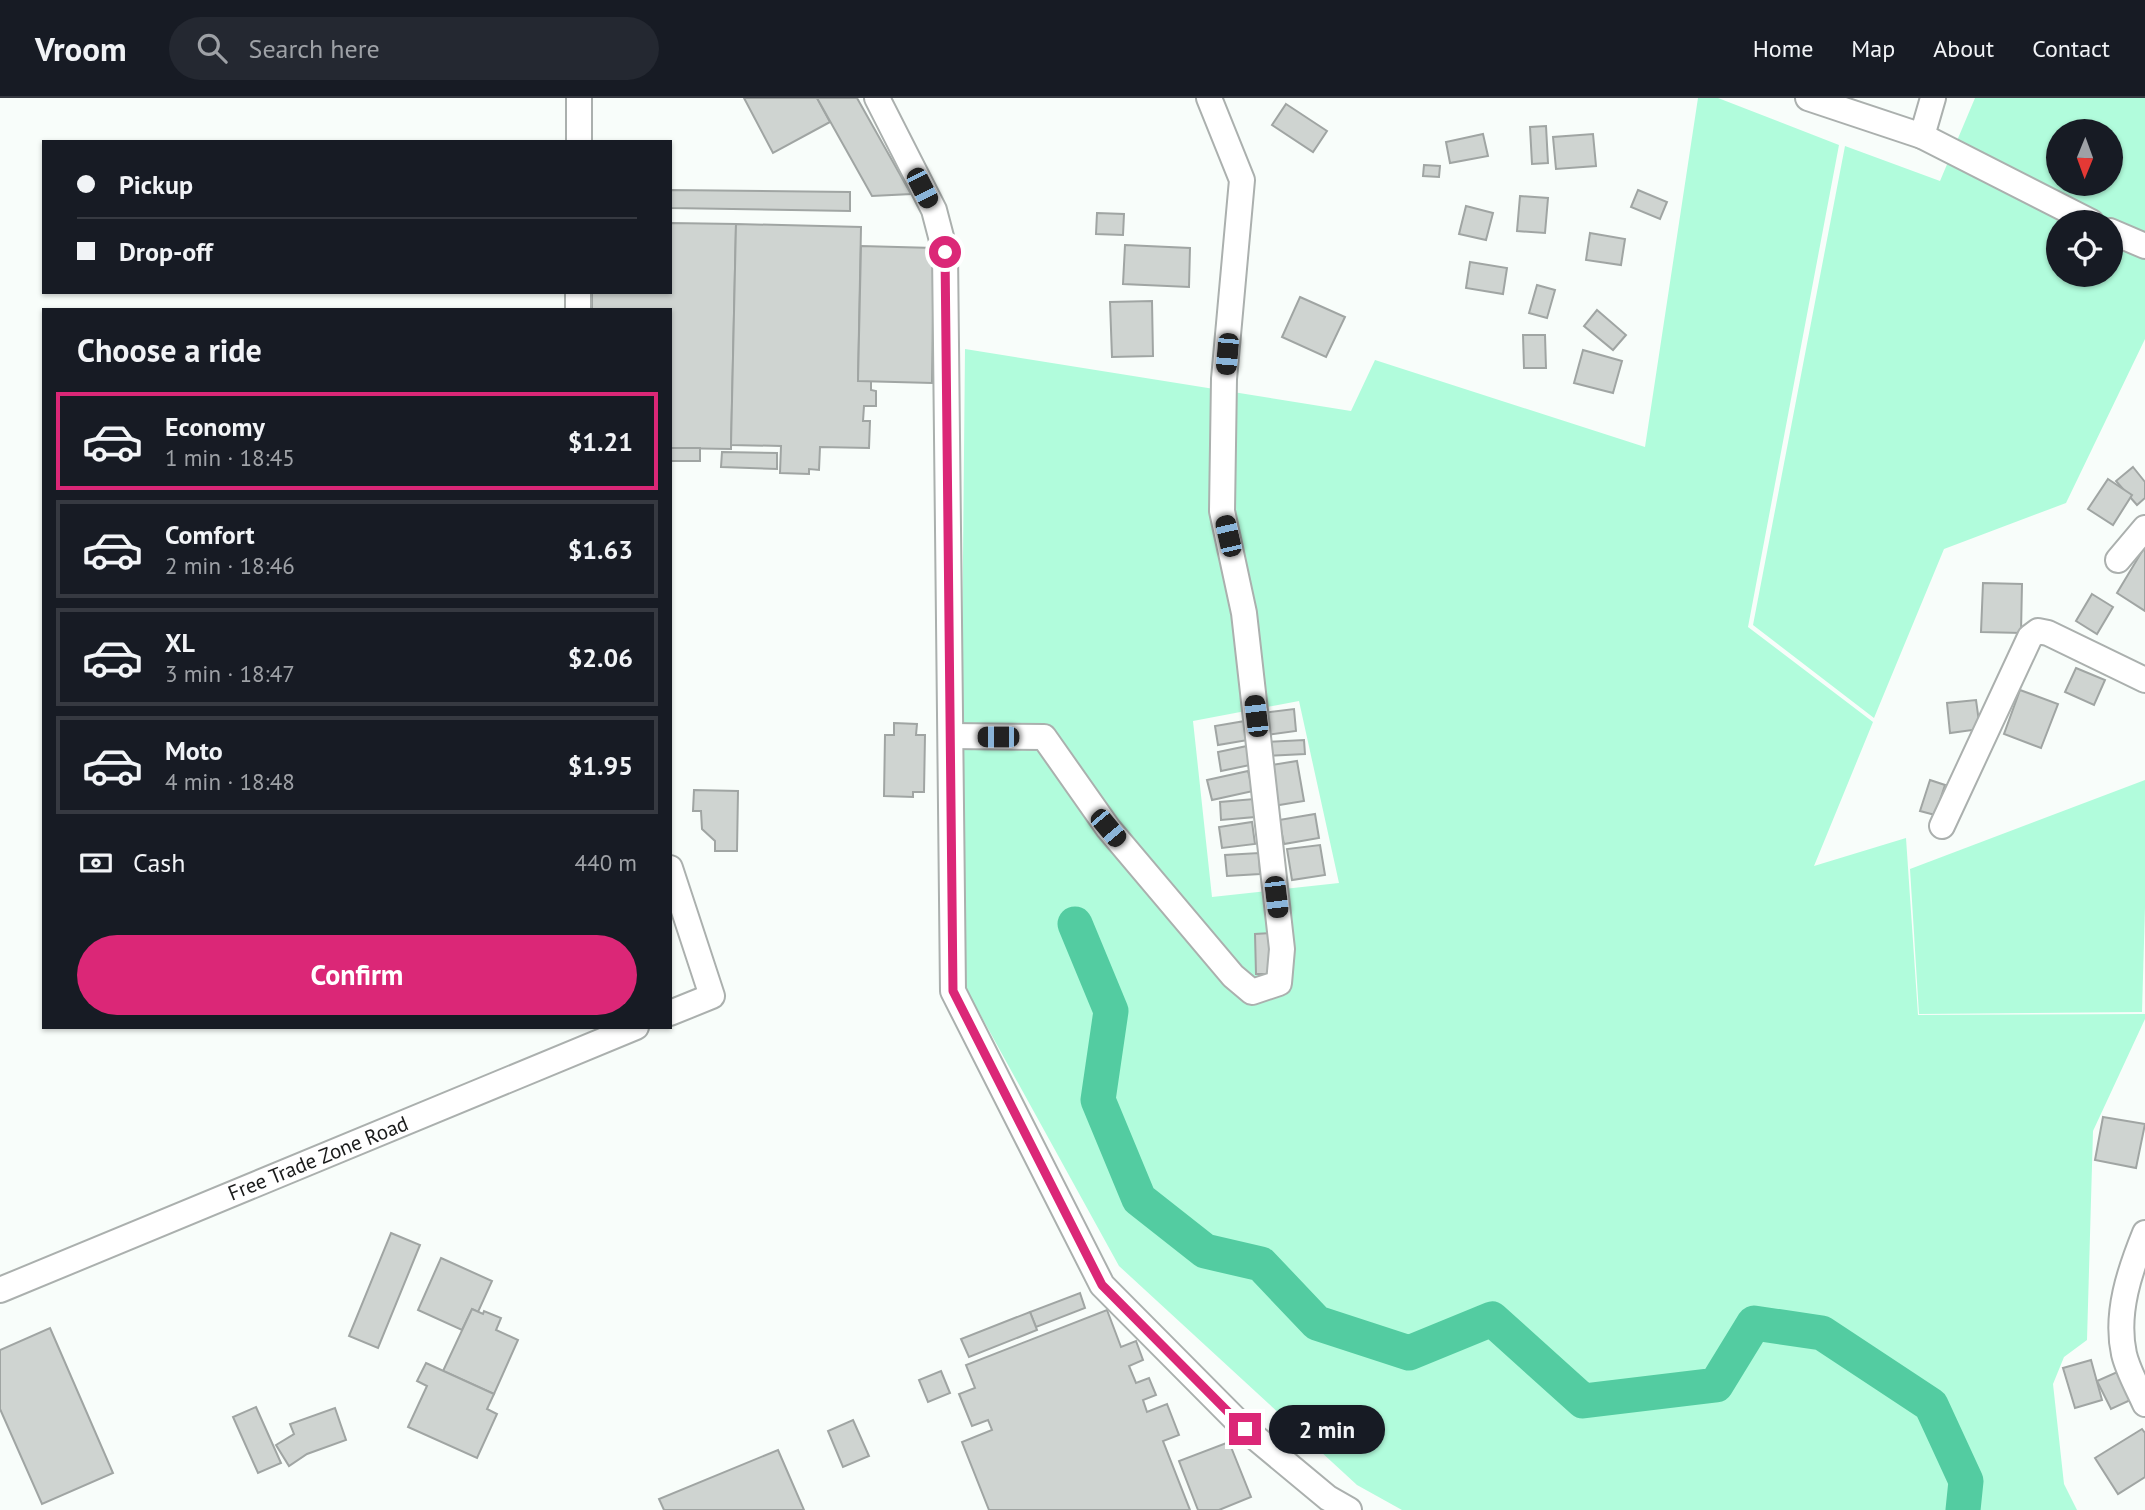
<!DOCTYPE html>
<html lang="en">
<head>
<meta charset="utf-8">
<style>
  :root { --surface:#171b24; --page:#242831; --text:#f1f3f6; --muted:#9ea1a6; --line:#363941; --accent:#db2777 }
  body { margin:0; font-family:"PT Sans",sans-serif; background:var(--page); color:var(--text); height:100vh; display:flex; flex-direction:column; font-size:26px; white-space:nowrap }
  * { box-sizing:border-box; margin:0 }
  p { font-size:23px; color:var(--muted) }
  .icon { flex:none; width:38px; height:38px; fill:none; stroke:currentColor; stroke-width:2; stroke-linecap:round; stroke-linejoin:round }
  .map { position:relative; flex:1; overflow:hidden }
  .panel { position:absolute; left:42px; top:210px; width:630px; height:721px; display:flex; flex-direction:column; background:var(--surface); border-radius:0px; box-shadow:0 2px 5px #0004 }
  .panel>* { flex:none }
  .guide { position:absolute; left:42px; top:42px; width:630px; height:154px; border-radius:0px; box-shadow:0 2px 5px #0004; display:grid; align-content:center; height:154px; padding:0 35px; background:var(--surface) }
  .needle { width:46px; rotate:181deg }
  .tools { position:absolute; left:2046px; top:21px; display:grid; gap:14px }
  .tools a { display:grid; place-items:center; width:77px; height:77px; border-radius:50%; background:var(--surface); box-shadow:0 2px 5px #0004; font-size:35px }
  .end { position:absolute; width:32px; height:32px; margin:-16px; border:9px solid #db2777; background:#fff; box-shadow:0 0 0 4px #fff }
  .from { border-radius:50% }
  .bubble { position:absolute; height:49px; border-radius:24px; background:var(--surface); box-shadow:0 2px 5px #0004; font-size:23px; font-weight:600; line-height:49px; text-align:center }
  .car { position:absolute; width:21px; height:42px; margin:-21px -10px; border-radius:9px; box-shadow:0 0 5px 2px #0007; background:linear-gradient(#222 24%,#8ab4d8 0 40%,#222 0 76%,#8ab4d8 0 86%,#222 0) }
  .guide b { display:flex; align-items:center; gap:24px; height:66px; font-size:26px }
  .guide b+b { border-top:2px solid var(--line) }
  .guide i { width:18px; height:18px; background:var(--text) }
  ul { padding:0; list-style:none }
  li { display:flex; align-items:center; gap:21px; height:98px; margin:0 14px 10px; padding:0 21px; border:4px solid var(--line); border-radius:0px }
  li div { flex:1 }
  li b { display:block; font-size:26px }
  li em { font-style:normal; font-weight:600 }
  li.on { border-color:var(--accent) }
  li>.icon { width:63px; height:63px; stroke-width:1.5 }
  h2 { padding:0 35px; font-size:32px; line-height:84px }
  .pay { display:flex; align-items:center; gap:18px; height:77px; padding:0 35px; font-size:26px }
  .pay p { margin-inline-start:auto }
  .button { display:flex; gap:14px; margin-top:auto; padding:14px 35px }
  .button a { flex:1; height:80px; border-radius:42px; background:var(--accent); color:#fff; font-size:28px; font-weight:600; line-height:80px; text-align:center }
  header { display:flex; align-items:center; gap:42px; box-sizing:border-box; height:98px; padding:0 35px; background:var(--surface); border-bottom:2px solid var(--line) }
  header strong { font-size:33px }
  nav { display:flex; gap:38px; margin-inline-start:auto; font-size:24px }
  .search { width:490px; height:63px; background:var(--page); display:flex; align-items:center; gap:18px; box-sizing:border-box; padding:0 24px; border-radius:38px; color:var(--muted); font-size:26px }
  .map>svg:first-child { display:block }
</style>
</head>
<body>
<header>
<strong>Vroom</strong>
<div class="search"><svg class="icon" aria-label="search" viewBox="0 0 24 24"><circle cx="10" cy="10" r="6"/><path d="M15 15l6 6"/></svg>Search here</div>
<nav><a>Home</a><a>Map</a><a>About</a><a>Contact</a></nav>
</header>
<div class="map">
<svg width="2145" height="1412" viewBox="0 0 2145 1412">
  <rect width="100%" height="100%" fill="#f8fdfa"/>
  <!-- green -->
  <g fill="#b1fcdc" fill-rule="evenodd">
    <path d="M1698 0H1718L1839 47 1748 529 1873 624 1814 768 1906 740 1918 917 2145 916V921L2093 1033 2087 1242 2064 1259 2053 1286 2064 1386 2077 1412H1402L1357 1387 1119 1168 959 878 965 251 1351 313 1375 262 1645 349ZM1299 603 1339 785 1212 799 1193 623Z"/>
    <path d="M1975 0H2145V241L2066 405 1944 451 1874 620 1753 527 1845 48 1940 83ZM2058 33H2110V86H2058ZM2058 124H2110V177H2058Z"/>
    <polygon points="2145,682 2145,809 2142,914 1919,916 1910,771"/>
  </g>
  <g fill="none" stroke-linecap="round" stroke-linejoin="round">
    <!-- river -->
    <polyline stroke="#53cca1" stroke-width="35" points="1075,826 1111,913 1098,1002 1139,1101 1205,1153 1261,1166 1317,1225 1409,1255 1492,1221 1583,1303 1716,1287 1754,1225 1822,1235 1931,1307 1966,1383 1963,1412"/>
  </g>
  <!-- building -->
  <g fill="#cfd4d1" stroke="#a0a5a3" stroke-width="2">
    <polygon points="744,0 817,0 830,24 773,55"/>
    <polygon points="817,0 857,0 911,96 872,98"/>
    <polygon points="1286,6 1327,33 1313,54 1272,27"/>
    <polygon points="1546,28 1548,65 1532,66 1530,29"/>
    <polygon points="1483,36 1488,58 1450,65 1446,44"/>
    <polygon points="1593,36 1596,68 1556,71 1553,39"/>
    <polygon points="1424,67 1440,68 1439,79 1423,78"/>
    <polygon points="670,92 850,94 850,113 670,110"/>
    <polygon points="1638,92 1667,104 1660,121 1631,109"/>
    <polygon points="1520,98 1548,100 1545,135 1517,133"/>
    <polygon points="1466,108 1493,115 1486,142 1459,136"/>
    <polygon points="1097,115 1124,116 1123,137 1096,136"/>
    <polygon points="670,125 736,126 731,351 670,350 670,212 592,212 592,194 670,194"/>
    <polygon points="736,126 861,129 858,283 871,283 871,292 876,293 876,308 864,308 863,323 870,323 869,350 820,349 819,372 809,371 809,376 780,375 781,348 731,347"/>
    <polygon points="1590,135 1625,141 1621,167 1586,162"/>
    <polygon points="1125,147 1190,150 1189,189 1123,186"/>
    <polygon points="861,148 934,150 932,285 858,283"/>
    <polygon points="1470,164 1507,170 1503,196 1466,190"/>
    <polygon points="1537,187 1555,192 1547,220 1529,215"/>
    <polygon points="1300,199 1345,219 1326,259 1282,239"/>
    <polygon points="1152,203 1153,258 1112,259 1110,204"/>
    <polygon points="1597,212 1626,237 1613,252 1584,228"/>
    <polygon points="1523,237 1545,237 1546,270 1524,270"/>
    <polygon points="1583,252 1622,263 1613,295 1574,285"/>
    <rect x="670" y="350" width="30" height="13"/>
    <polygon points="722,354 777,355 777,371 721,369"/>
    <polygon points="2133,369 2145,384 2145,400 2137,407 2116,383"/>
    <polygon points="2108,381 2132,397 2113,427 2088,411"/>
    <polygon points="2144,450 2145,451 2145,513 2117,495"/>
    <polygon points="1983,485 2022,486 2021,535 1981,534"/>
    <polygon points="2092,496 2113,509 2097,536 2076,523"/>
    <polygon points="2076,570 2105,582 2094,607 2065,594"/>
    <polygon points="2020,592 2058,606 2041,650 2004,636"/>
    <polygon points="1976,602 1980,631 1950,635 1947,605"/>
    <polygon points="1294,611 1296,633 1266,637 1263,615"/>
    <polygon points="1245,623 1248,642 1218,647 1215,628"/>
    <polygon points="894,625 917,626 916,637 925,637 924,694 913,694 913,699 884,698 885,637 894,637"/>
    <polygon points="1304,642 1305,656 1265,658 1265,644"/>
    <polygon points="1247,648 1250,667 1221,673 1218,654"/>
    <polygon points="1297,663 1304,703 1273,708 1266,668"/>
    <polygon points="1248,673 1253,693 1212,702 1207,682"/>
    <polygon points="1930,682 1945,687 1935,717 1920,713"/>
    <polygon points="694,692 738,693 737,753 715,753 715,743 702,731 701,713 693,713"/>
    <polygon points="1254,701 1255,719 1221,722 1220,704"/>
    <polygon points="1315,716 1319,740 1284,746 1279,722"/>
    <polygon points="1252,724 1255,746 1222,750 1219,729"/>
    <polygon points="1320,747 1325,777 1292,782 1287,751"/>
    <polygon points="1259,755 1260,776 1227,778 1225,757"/>
    <polygon points="1271,835 1272,876 1256,876 1255,836"/>
    <polygon points="2103,1019 2145,1026 2136,1070 2095,1062"/>
    <polygon points="391,1135 420,1147 378,1250 349,1238"/>
    <polygon points="441,1160 492,1183 478,1214 472,1211 462,1232 418,1212"/>
    <polygon points="1080,1195 1085,1210 1036,1229 1030,1214"/>
    <polygon points="472,1211 483,1216 484,1213 501,1220 496,1232 518,1242 494,1296 443,1273"/>
    <polygon points="1107,1212 1121,1249 1136,1243 1143,1262 1129,1268 1136,1285 1149,1280 1156,1297 1143,1302 1147,1314 1167,1306 1179,1337 1163,1343 1190,1412 989,1412 962,1344 992,1332 988,1322 972,1328 959,1296 975,1290 966,1267"/>
    <polygon points="1030,1214 1037,1232 969,1259 961,1241"/>
    <polygon points="50,1230 113,1375 42,1406 0,1311 0,1252"/>
    <polygon points="2091,1262 2102,1302 2075,1310 2063,1270"/>
    <polygon points="426,1265 494,1296 487,1311 497,1316 477,1360 408,1329 427,1288 417,1283"/>
    <polygon points="2124,1271 2137,1299 2111,1311 2097,1283"/>
    <polygon points="941,1273 950,1295 928,1304 919,1282"/>
    <polygon points="256,1309 281,1365 258,1375 233,1319"/>
    <polygon points="335,1310 346,1342 307,1356 289,1368 276,1347 294,1336 290,1326"/>
    <polygon points="853,1322 869,1358 843,1369 828,1333"/>
    <polygon points="2142,1331 2145,1335 2145,1379 2118,1396 2095,1360"/>
    <polygon points="1229,1344 1251,1399 1219,1412 1198,1412 1179,1363"/>
    <polygon points="778,1352 804,1412 664,1412 659,1401"/>
  </g>
  <g fill="none" stroke-linecap="round" stroke-linejoin="round">
    <!-- minor casing -->
    <g stroke="#abb0ae" stroke-width="28">
      <g id="minor">
        <polyline points="877,0 934,112 945,154 953,893 1102,1187 1245,1331 1328,1400 1349,1412"/>
        <polyline points="1808,0 1922,38 1933,0"/>
        <polyline points="1922,38 2091,124"/>
        <polyline points="579,44 579,0"/>
        <polyline points="2110,133 2145,148"/>
        <polyline points="578,212 578,194"/>
        <polyline points="2118,462 2145,430"/>
        <polyline points="951,638 1044,639 1108,730 1233,878 1252,894 1279,885 1282,851 1244,515 1222,413 1224,281 1242,82 1209,0"/>
        <polyline points="1942,728 2030,539 2038,533 2048,535 2145,582"/>
        <polyline points="670,770 712,898 670,915"/>
        <path d="M2145 1135C2130 1172 2115 1215 2124 1256 2128 1273 2138 1290 2145 1306"/>
        <polyline points="0,1192 636,929"/>
      </g>
    </g>
    <!-- minor -->
    <use href="#minor" stroke="#fff" stroke-width="24"/>
  </g>
  <g fill="none" stroke-linecap="round" stroke-linejoin="round">
    <!-- route -->
    <polyline stroke="#db2777" stroke-width="9" points="945,154 953,893 1102,1187 1245,1331"/>
  </g>
  <g text-anchor="middle" dominant-baseline="central" stroke-width="5" stroke-linejoin="round" paint-order="stroke">
    <!-- street labels -->
    <g font-size="21" fill="#1a1b1b" stroke="#fff">
      <text transform="translate(318 1060) rotate(-22)">Free Trade Zone Road</text>
    </g>
  </g>
</svg>
<div class="tools">
<a><svg class="needle" viewBox="-14 -14 28 28"><path d="M0-13l5 13h-10z" fill="#e53935"/><path d="M0 13l5-13h-10z" fill="#9ea1a6"/></svg></a>
<a><svg class="icon" aria-label="locate" viewBox="0 0 24 24"><circle cx="12" cy="12" r="6"/><path d="M12 2v4M12 18v4M2 12h4M18 12h4"/></svg></a>
</div>
<i class="end from" style="left:945px;top:154px"></i>
<i class="end" style="left:1245px;top:1331px"></i>
<div class="bubble" style="left:1269px;top:1307px;width:116px">2 min</div>
<i class="car" style="left:922px;top:90px;rotate:153deg"></i>
<i class="car" style="left:1227px;top:256px;rotate:185deg"></i>
<i class="car" style="left:1228px;top:438px;rotate:347deg"></i>
<i class="car" style="left:1256px;top:618px;rotate:353deg"></i>
<i class="car" style="left:998px;top:639px;rotate:270deg"></i>
<i class="car" style="left:1108px;top:730px;rotate:140deg"></i>
<i class="car" style="left:1276px;top:799px;rotate:173deg"></i>
<div class="guide">
<b><i class="from"></i>Pickup</b>
<b><i></i>Drop-off</b>
</div>
<section class="panel">
<h2>Choose a ride</h2>
<ul>
<li class="on"><svg class="icon" aria-label="car" viewBox="0 0 24 24"><path d="M5 17H2v-5l4-1 3-4h7l3 4 3 1v5h-3M9 17h6M6 11h13"/><circle cx="7" cy="17" r="2"/><circle cx="17" cy="17" r="2"/></svg><div><b>Economy</b><p>1 min · 18:45</p></div><em>$1.21</em></li>
<li><svg class="icon" aria-label="car" viewBox="0 0 24 24"><path d="M5 17H2v-5l4-1 3-4h7l3 4 3 1v5h-3M9 17h6M6 11h13"/><circle cx="7" cy="17" r="2"/><circle cx="17" cy="17" r="2"/></svg><div><b>Comfort</b><p>2 min · 18:46</p></div><em>$1.63</em></li>
<li><svg class="icon" aria-label="car" viewBox="0 0 24 24"><path d="M5 17H2v-5l4-1 3-4h7l3 4 3 1v5h-3M9 17h6M6 11h13"/><circle cx="7" cy="17" r="2"/><circle cx="17" cy="17" r="2"/></svg><div><b>XL</b><p>3 min · 18:47</p></div><em>$2.06</em></li>
<li><svg class="icon" aria-label="car" viewBox="0 0 24 24"><path d="M5 17H2v-5l4-1 3-4h7l3 4 3 1v5h-3M9 17h6M6 11h13"/><circle cx="7" cy="17" r="2"/><circle cx="17" cy="17" r="2"/></svg><div><b>Moto</b><p>4 min · 18:48</p></div><em>$1.95</em></li>
</ul>
<div class="pay"><svg class="icon" aria-label="cash" viewBox="0 0 24 24"><path d="M3 7h18v10H3z"/><circle cx="12" cy="12" r="2"/></svg>Cash<p>440 m</p></div>
<div class="button"><a>Confirm</a></div>
</section>
</div>
</body>
</html>
